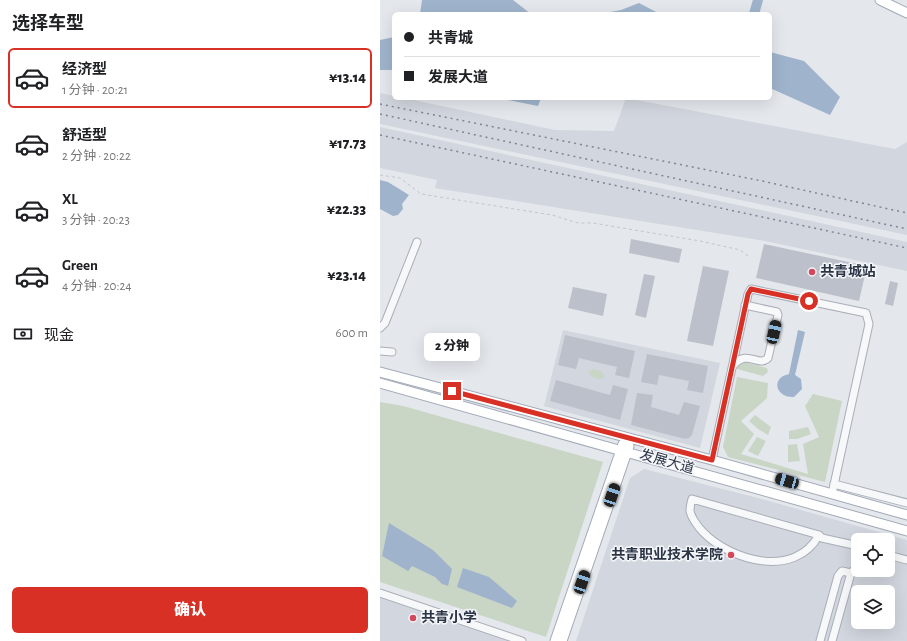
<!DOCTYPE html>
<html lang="zh">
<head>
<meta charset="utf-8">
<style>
  :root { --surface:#fff; --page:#f2f2f2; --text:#202124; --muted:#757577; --line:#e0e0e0; --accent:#d93025 }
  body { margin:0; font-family:"Alegreya Sans","Noto Sans SC",sans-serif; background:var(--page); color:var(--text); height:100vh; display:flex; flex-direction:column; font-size:15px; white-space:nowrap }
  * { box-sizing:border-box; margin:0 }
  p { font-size:13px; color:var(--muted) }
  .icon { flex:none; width:22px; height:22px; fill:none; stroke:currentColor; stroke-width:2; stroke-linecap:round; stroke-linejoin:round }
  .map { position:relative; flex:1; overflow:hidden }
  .side { display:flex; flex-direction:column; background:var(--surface); width:380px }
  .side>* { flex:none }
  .guide { position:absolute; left:12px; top:12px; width:380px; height:88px; border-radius:6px; box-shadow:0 4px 16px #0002; display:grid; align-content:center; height:88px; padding:0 12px; background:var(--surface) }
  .fabs { position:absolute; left:471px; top:533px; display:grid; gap:8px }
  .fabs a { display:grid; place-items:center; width:44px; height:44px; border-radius:6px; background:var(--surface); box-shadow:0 4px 16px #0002; font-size:20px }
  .end { position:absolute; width:18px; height:18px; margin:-9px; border:5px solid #d93025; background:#fff; box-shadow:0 0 0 2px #fff }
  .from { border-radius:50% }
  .bubble { position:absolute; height:28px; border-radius:6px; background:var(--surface); box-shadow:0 4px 16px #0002; font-size:13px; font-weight:800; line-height:28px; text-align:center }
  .car { position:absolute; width:12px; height:24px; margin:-12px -6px; border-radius:5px; box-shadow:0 0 3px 1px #0007; background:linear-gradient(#222 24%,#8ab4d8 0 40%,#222 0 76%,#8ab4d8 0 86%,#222 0) }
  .guide b { display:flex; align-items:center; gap:14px; height:38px; font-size:15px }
  .guide b+b { border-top:1px solid var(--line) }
  .guide i { width:10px; height:10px; background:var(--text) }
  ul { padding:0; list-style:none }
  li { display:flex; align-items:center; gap:12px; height:60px; margin:0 8px 6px; padding:0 4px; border:2px solid transparent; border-radius:6px }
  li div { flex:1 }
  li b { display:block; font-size:15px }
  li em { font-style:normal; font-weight:800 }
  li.on { border-color:var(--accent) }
  li>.icon { width:36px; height:36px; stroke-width:1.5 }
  h2 { padding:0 12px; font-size:18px; line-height:48px }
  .pay { display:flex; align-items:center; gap:10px; height:44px; padding:0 12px; font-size:15px }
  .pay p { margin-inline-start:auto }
  .action { display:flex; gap:8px; margin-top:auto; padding:8px 12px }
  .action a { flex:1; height:46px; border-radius:6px; background:var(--accent); color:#fff; font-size:16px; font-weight:800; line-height:46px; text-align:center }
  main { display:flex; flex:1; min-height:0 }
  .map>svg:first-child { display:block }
</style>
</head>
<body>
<main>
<section class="side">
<h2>选择车型</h2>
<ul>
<li class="on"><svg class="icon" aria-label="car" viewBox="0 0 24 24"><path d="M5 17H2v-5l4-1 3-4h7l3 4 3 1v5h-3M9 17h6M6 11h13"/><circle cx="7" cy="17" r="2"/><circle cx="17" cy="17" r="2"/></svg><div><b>经济型</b><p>1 分钟 · 20:21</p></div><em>¥13.14</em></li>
<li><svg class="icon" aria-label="car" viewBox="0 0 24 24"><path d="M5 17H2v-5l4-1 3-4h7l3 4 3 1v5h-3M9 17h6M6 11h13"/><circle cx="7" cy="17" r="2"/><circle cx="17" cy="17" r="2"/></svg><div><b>舒适型</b><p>2 分钟 · 20:22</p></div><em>¥17.73</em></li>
<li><svg class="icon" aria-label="car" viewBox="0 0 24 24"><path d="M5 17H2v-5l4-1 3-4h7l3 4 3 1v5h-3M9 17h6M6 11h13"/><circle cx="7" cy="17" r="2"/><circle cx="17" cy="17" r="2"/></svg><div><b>XL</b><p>3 分钟 · 20:23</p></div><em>¥22.33</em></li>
<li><svg class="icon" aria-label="car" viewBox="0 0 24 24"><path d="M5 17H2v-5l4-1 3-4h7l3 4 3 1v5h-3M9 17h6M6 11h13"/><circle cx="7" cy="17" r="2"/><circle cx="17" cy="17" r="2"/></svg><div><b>Green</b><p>4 分钟 · 20:24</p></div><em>¥23.14</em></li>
</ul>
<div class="pay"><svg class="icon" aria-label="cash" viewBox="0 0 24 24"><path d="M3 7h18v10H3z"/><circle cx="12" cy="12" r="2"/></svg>现金<p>600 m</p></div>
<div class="action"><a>确认</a></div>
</section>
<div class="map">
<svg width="527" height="641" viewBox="0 0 527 641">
  <rect width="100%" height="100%" fill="#e4e7ec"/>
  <!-- built -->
  <g fill="#d2d6de" fill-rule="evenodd">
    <polygon points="0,93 14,96 14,98 24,98 175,130 234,131 246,98 515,149 527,142 527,235 0,124"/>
    <polygon points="0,127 527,242 527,271 385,241 55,188 57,180 0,168"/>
    <polygon points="183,330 340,363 320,448 164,406"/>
    <path d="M264 469 382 499 527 540V641H196L250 478ZM478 540H508V570H478ZM478 592H508V622H478Z"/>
    <polygon points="0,595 132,641 0,641"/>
  </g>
  <!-- green -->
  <g fill="#c9d6c5">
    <polygon points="364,362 387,368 388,372 383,376 357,369 359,365"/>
    <path d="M214 369 221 371 225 377C218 381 212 378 208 372Z"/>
    <polygon points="357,377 388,383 387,398 361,421 374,434 361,454 428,474 423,444 439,437 425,406 433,394 462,401 445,482 348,457 343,447"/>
    <polygon points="0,402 23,406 223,462 166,637 0,582"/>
    <polygon points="375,415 391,427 388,435 378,429 369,421"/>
    <polygon points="428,427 431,434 417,439 409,439 409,431"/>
    <polygon points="377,437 386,441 378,456 368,451"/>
    <polygon points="417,444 420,461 408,462 408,445"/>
  </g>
  <!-- water -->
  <g fill="#9fb4cc">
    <polygon points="42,0 133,0 151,14 40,14"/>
    <polygon points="259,3 280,14 219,14 241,10"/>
    <polygon points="14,37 14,70 0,70 0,40"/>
    <polygon points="390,52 424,61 460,97 450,115 390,88"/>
    <polygon points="118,98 161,98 158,106"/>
    <polygon points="0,180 8,182 29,195 22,204 23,209 18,215 13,216 0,209"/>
    <path d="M418 330 425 332 415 375 421 379 422 389 414 397C396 398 390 378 409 374Z"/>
    <polygon points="9,523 53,550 72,569 68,586 62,584 55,577 32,566 28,571 2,556"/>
    <polygon points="83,568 109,577 137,601 132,608 77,587"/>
  </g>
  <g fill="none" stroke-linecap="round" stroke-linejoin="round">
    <!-- river -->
    <polyline stroke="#9fb4cc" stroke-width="10" points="374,14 378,0"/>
  </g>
  <!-- building -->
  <g fill="#bbc0ca">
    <polygon points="251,239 302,249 299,263 249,253"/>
    <polygon points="384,244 487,266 479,301 376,278"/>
    <polygon points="323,266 349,271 333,346 307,341"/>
    <polygon points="264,274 275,276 266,318 255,315"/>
    <polygon points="510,281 518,283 513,306 505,304"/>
    <polygon points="193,287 227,294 223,316 188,308"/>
    <polygon points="185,335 255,351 249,378 235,375 237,367 199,358 196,369 178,365"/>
    <polygon points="267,354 328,366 323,393 307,390 309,381 279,375 277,385 261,382"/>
    <polygon points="176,380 230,395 233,385 248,389 240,420 170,401"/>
    <polygon points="257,393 273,395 271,407 299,415 304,402 320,406 312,435 309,438 305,439 251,425"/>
  </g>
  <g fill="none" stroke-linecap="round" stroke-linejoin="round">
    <!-- minor casing -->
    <g stroke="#a9aeb7" stroke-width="9">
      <g id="minor">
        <polyline points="0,328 5,323 37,242"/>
        <polyline points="0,351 12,352"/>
        <path d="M353 366C367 348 378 368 388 358L398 315 397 312 365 305"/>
        <polyline points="332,460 368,294 371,289 486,313 489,324 452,494"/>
        <polyline points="454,484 527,503"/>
        <path d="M439 535C415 579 351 561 323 532 318 527 311 517 310 511 310 507 311 502 312 499L439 535 442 538 478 546"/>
        <polyline points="508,555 527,560"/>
        <polyline points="0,593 142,641"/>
        <polyline points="440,641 458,576 462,571 471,573"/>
        <polyline points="452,641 471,573 478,565"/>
      </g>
    </g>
    <!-- major casing -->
    <g stroke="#a3abb8" stroke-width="11">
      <g id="major">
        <polyline points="500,0 527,13"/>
        <polyline points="0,372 332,460 527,515"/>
        <polyline points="0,383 527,531"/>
        <polyline points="175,641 243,444"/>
        <polyline points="182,641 249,446"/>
      </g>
    </g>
    <!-- path -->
    <polyline stroke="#c2c5cb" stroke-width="1" stroke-dasharray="3 3" stroke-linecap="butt" points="0,175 20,178 41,194 172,215 198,223 213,223 320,241 360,250 368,256"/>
    <!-- minor -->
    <use href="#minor" stroke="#f7f8fa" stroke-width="7"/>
    <!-- major -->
    <use href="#major" stroke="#fff" stroke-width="9"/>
    <!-- rail -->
    <g stroke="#7d8696" stroke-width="1.5" stroke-dasharray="2 4" stroke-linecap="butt">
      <polyline points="0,104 382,181 527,213"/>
      <polyline points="0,114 527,229"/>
      <polyline points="0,135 527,248"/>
    </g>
  </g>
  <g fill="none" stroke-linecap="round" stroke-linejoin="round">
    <!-- route -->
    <polyline stroke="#d93025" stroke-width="5" points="72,391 332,460 368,294 371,289 429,301"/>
  </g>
  <!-- markers -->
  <g fill="#d1495b" stroke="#f4f6f9" stroke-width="1.5">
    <circle cx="432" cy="272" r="4"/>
    <circle cx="351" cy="555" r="4"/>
    <circle cx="33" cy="618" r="4"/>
  </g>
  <g text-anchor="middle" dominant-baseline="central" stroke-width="3" stroke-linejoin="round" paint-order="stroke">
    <!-- poi labels -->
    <g font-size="14" font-weight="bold" fill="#2b3445" stroke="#f4f6f9" text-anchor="start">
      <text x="440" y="272">共青城站</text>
      <text x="343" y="555" text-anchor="end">共青职业技术学院</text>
      <text x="41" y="618">共青小学</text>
    </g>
    <!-- street labels -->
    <g font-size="14" fill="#2b3445" stroke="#f4f6f9">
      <text transform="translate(287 462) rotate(16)">发展大道</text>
    </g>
  </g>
</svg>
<div class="fabs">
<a><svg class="icon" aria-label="locate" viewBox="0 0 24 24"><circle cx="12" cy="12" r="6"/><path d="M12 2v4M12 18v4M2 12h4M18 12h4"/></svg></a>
<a><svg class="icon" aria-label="layers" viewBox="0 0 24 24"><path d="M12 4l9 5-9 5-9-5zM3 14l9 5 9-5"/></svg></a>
</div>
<i class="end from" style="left:429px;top:301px"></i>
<i class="end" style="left:72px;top:391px"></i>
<div class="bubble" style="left:44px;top:333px;width:56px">2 分钟</div>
<i class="car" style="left:394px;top:332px;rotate:12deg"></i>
<i class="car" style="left:407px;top:481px;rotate:286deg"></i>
<i class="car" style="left:232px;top:495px;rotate:19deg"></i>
<i class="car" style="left:202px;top:582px;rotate:19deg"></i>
<div class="guide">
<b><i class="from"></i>共青城</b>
<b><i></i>发展大道</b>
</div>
</div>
</main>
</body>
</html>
